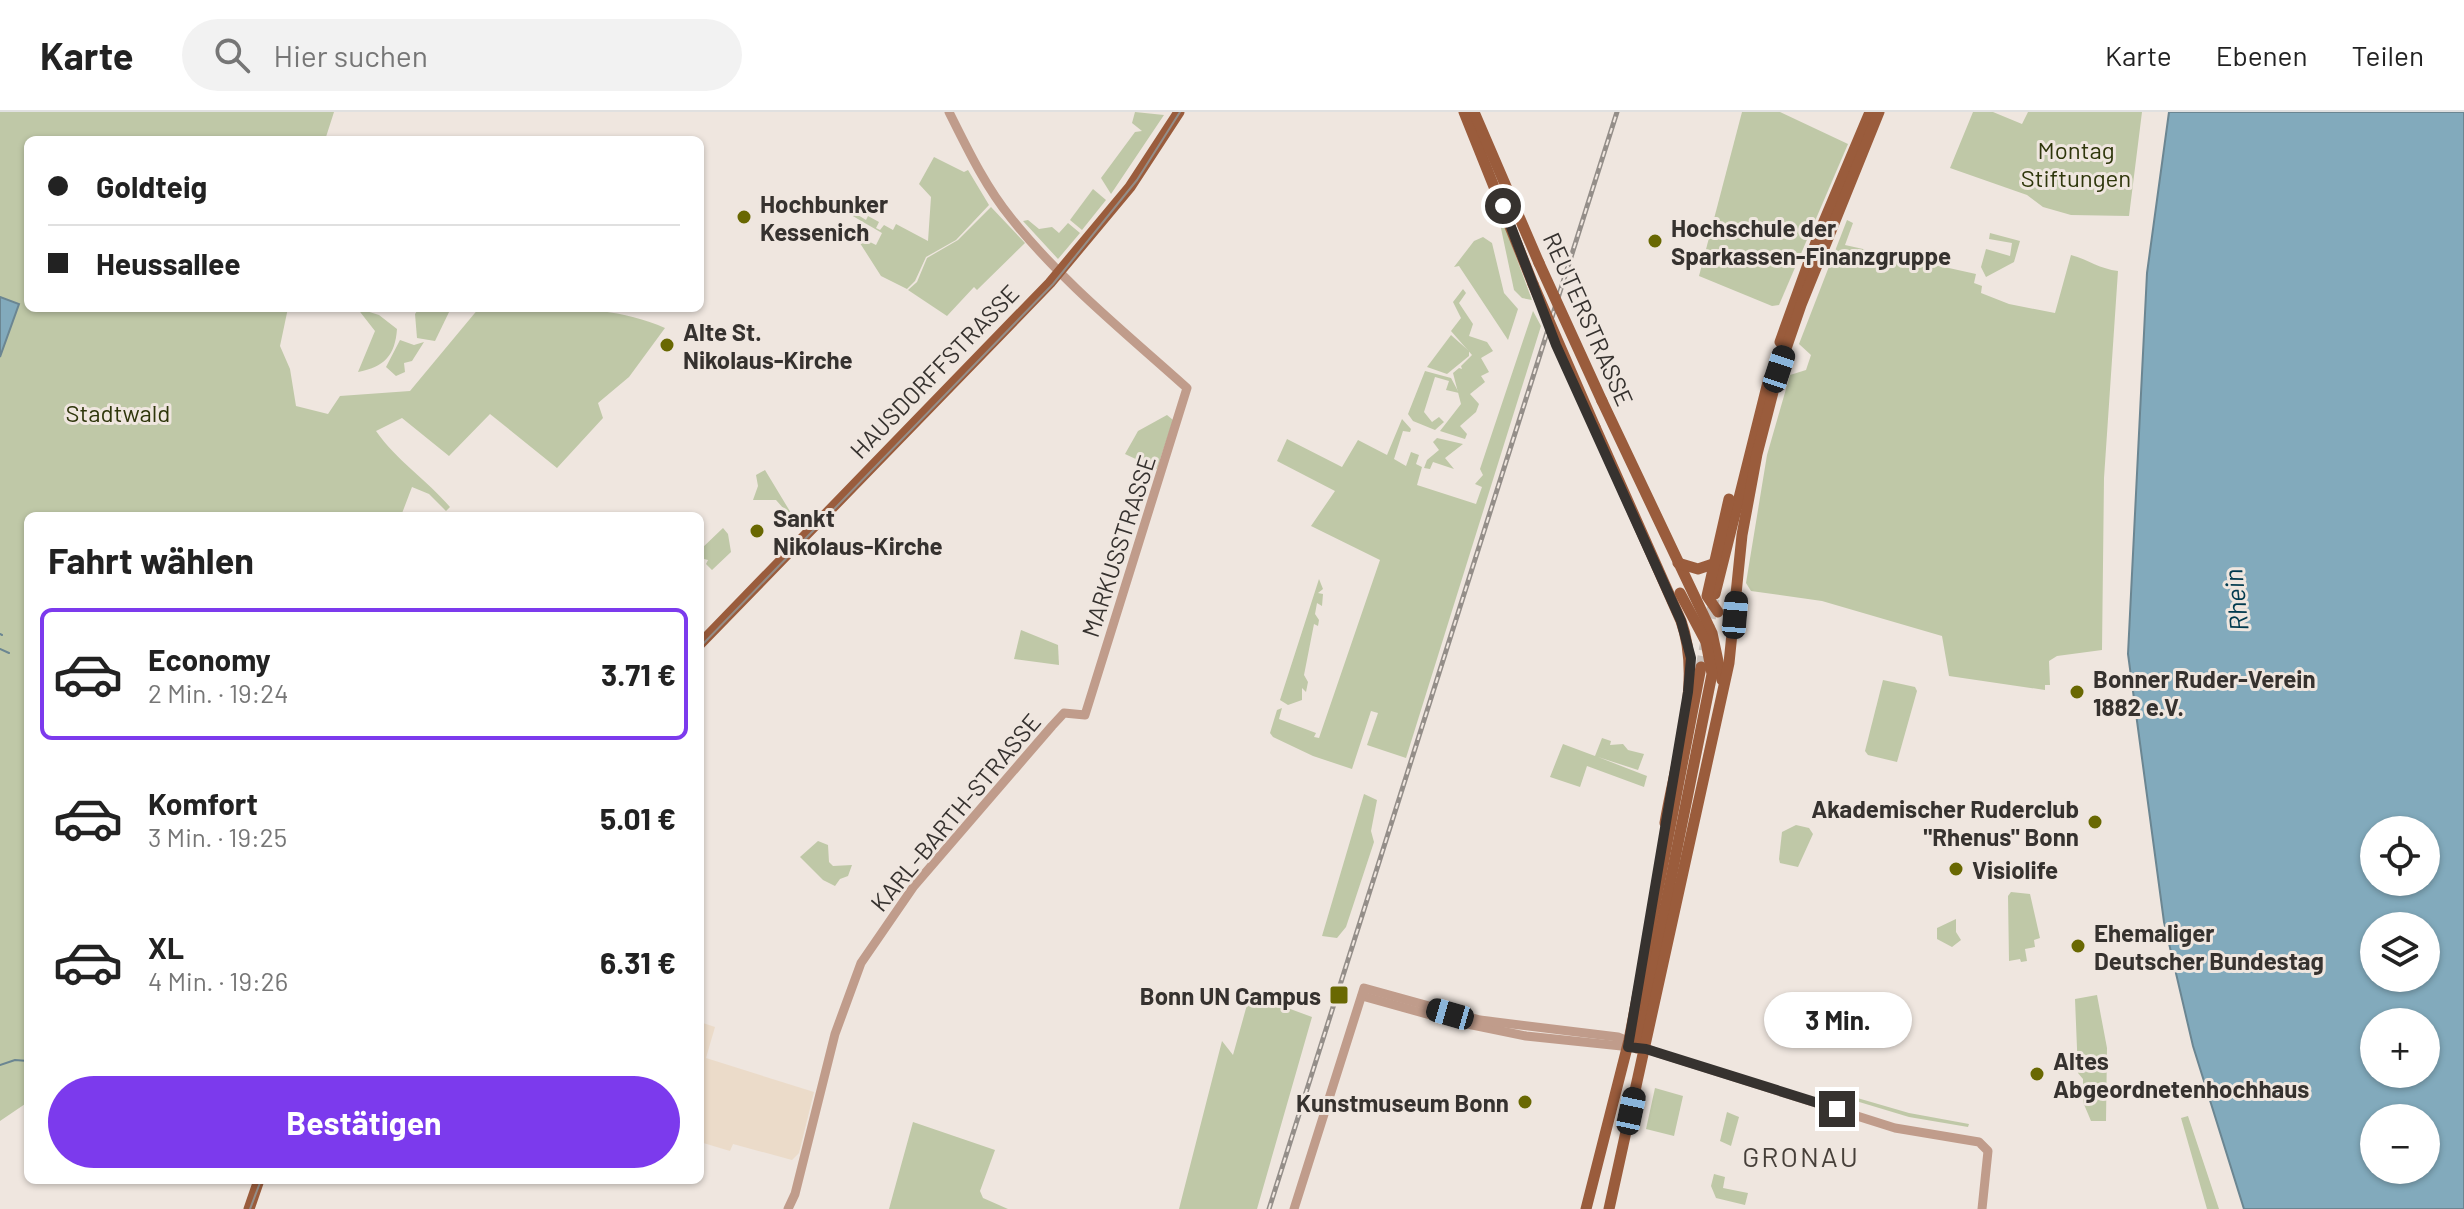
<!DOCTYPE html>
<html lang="de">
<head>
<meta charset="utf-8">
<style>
  :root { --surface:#fff; --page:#f2f2f2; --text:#222; --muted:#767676; --line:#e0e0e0; --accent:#7c3aed }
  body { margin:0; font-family:Barlow,sans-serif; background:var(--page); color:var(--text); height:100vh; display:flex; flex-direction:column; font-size:30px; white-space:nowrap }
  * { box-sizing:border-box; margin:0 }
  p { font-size:26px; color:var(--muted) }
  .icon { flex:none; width:44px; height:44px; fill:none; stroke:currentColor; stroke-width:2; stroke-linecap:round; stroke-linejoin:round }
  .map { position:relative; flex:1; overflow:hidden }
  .drawer { position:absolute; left:24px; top:400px; width:680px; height:672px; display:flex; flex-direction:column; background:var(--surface); border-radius:12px; box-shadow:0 2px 6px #0004 }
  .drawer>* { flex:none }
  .guide { position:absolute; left:24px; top:24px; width:680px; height:176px; border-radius:12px; box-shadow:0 2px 6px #0004; display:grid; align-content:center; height:176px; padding:0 24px; background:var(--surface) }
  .controls { position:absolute; left:2360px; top:704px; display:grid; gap:16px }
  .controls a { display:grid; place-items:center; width:80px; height:80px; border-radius:50%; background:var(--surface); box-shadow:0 2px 6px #0004; font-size:40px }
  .end { position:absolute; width:36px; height:36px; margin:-18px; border:10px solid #36322f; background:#fff; box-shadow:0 0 0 4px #fff }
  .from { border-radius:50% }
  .bubble { position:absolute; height:56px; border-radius:28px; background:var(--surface); box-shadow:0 2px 6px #0004; font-size:26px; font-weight:700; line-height:56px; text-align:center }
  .car { position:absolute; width:24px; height:48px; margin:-24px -12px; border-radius:10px; box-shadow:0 0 6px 2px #0007; background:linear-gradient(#222 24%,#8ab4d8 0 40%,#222 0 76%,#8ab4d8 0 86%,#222 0) }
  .guide b { display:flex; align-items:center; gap:28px; height:76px; font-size:30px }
  .guide b+b { border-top:2px solid var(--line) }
  .guide i { width:20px; height:20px; background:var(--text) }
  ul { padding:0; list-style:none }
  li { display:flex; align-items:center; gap:24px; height:132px; margin:0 16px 12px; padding:0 8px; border:4px solid transparent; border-radius:12px }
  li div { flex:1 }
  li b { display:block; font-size:30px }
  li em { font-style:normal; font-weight:700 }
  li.current { border-color:var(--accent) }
  li>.icon { width:72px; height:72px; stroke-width:1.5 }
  h2 { padding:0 24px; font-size:36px; line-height:96px }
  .action { display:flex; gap:16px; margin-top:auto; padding:16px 24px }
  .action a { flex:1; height:92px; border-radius:48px; background:var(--accent); color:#fff; font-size:32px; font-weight:700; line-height:92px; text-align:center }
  header { display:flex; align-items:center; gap:48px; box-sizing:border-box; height:112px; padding:0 40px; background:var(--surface); border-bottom:2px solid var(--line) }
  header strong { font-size:38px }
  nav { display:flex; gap:44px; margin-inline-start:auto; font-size:28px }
  .search { width:560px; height:72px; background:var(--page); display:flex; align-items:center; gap:20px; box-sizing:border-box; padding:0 28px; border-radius:44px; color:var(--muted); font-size:30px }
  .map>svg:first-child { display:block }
</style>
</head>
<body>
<header>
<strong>Karte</strong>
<div class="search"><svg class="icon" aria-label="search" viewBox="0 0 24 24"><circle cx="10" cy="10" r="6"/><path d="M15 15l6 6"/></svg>Hier suchen</div>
<nav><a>Karte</a><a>Ebenen</a><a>Teilen</a></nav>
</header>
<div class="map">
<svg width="2464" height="1097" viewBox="0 0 2464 1097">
  <rect width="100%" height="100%" fill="#efe6df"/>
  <!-- industrial -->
  <polygon fill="#ebdbc9" points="700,910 715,915 706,946 814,980 799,1041 792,1048 733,1032 730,1039 700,1030"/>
  <!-- green -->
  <g fill="#bfc8a7">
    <path d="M0 0H334L325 28H28V196H288L280 234 290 257 296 294 328 302 340 284 410 279 479 196C538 196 609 191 665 216L629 265 598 291 603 306 557 356 490 302 449 344 402 306 376 319C396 348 427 368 450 395L446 399 429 382 412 375 401 404H28V990L0 1009V245L19 193 0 185Z"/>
    <polygon points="1135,0 1164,3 1111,82 1101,66 1135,20 1142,19 1132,11"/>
    <polygon points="1742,0 1780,0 1848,32 1779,193 1772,194 1699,164"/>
    <polygon points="1993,0 2022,12 2028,0 2142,0 2129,104 2071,103 2043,95 2027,83 1950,56 1973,0"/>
    <polygon points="934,45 964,60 968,58 989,93 956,128 926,145 915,169 907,177 881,164 858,128 862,126 876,133 882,121 851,103 853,100 866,108 868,104 879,110 876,116 880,118 884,113 893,118 896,112 928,129 931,85 919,72"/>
    <polygon points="1093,77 1106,88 1082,118 1070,108"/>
    <polygon points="1495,88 1532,188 1522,186 1514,178"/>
    <polygon points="991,95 1025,131 977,178 974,175 947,204 908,178 917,170 927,146 958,128"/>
    <polygon points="1028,108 1039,117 1052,115 1059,121 1068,111 1080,121 1058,147 1023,109"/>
    <path d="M1847 108 1853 111 1845 133 1976 162 1974 171 1982 174 1981 181 2009 192 2055 201 2071 143C2089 148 2100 157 2118 159L2104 366 2102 538 2057 544 2049 549 2050 573H2045V578L1949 564 1942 524 1822 489 1751 479 1746 471 1767 343 1790 263 1806 258 1811 243 1799 232Z"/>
    <polygon points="1990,121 2020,129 2014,150 1986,165 1981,155 1986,137 2010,144 2012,131 1989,127"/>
    <polygon points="1483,125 1492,131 1504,181 1518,197 1508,228 1459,154 1454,155 1474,129"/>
    <polygon points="1463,177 1466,181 1459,191 1473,212 1469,224 1487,230 1493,239 1481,246 1489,260 1481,264 1485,270 1470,282 1479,292 1476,300 1460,314 1467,322 1465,327 1440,319 1461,292 1453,261 1459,256 1462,257 1461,254 1472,243 1451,219 1461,206 1453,190"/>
    <path d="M357 196 379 203 397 217C395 244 384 255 358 260L375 219Z"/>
    <polygon points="419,196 451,196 435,229 417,226 415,202"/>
    <polygon points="1533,199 1541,214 1406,646 1367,633 1378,601 1371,599 1352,657 1313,644 1273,625 1270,621 1277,598 1282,596 1279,607 1316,621 1314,625 1319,626 1380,448 1311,414 1335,379 1277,349 1287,327 1342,355 1358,328 1387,343 1402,307 1411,317 1410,320 1403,319 1394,347 1406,354 1411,340 1419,343 1416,352 1422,355 1417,373 1476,392 1482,375 1475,372 1483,363 1480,357"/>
    <polygon points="1451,223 1469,239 1469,244 1447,262 1427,255"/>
    <polygon points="400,228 414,233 424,230 412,249 404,251 405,260 396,264 386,255"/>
    <polygon points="1425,259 1451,266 1459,281 1446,278 1449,269 1435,265 1424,300 1432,310 1439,305 1444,310 1435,318 1413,309 1408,302"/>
    <polygon points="1167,303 1173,308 1157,357 1125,342 1138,319"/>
    <polygon points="1437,326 1463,332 1445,346 1454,357 1433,350 1430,357 1424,356 1427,348 1439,338 1433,330"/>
    <polygon points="765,358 797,411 788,408 791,405 776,388 753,388 758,374 756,363"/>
    <polygon points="723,416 728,422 731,440 712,458 706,452 708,448 700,446 700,438"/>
    <polygon points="1319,467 1323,477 1318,481 1323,482 1322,494 1317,491 1315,502 1319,508 1318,514 1314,512 1304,563 1308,570 1306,580 1302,576 1302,588 1288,593 1280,588"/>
    <polygon points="1021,518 1058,533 1059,553 1014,547"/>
    <polygon points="1883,568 1915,575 1917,579 1897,650 1868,643 1865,639"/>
    <polygon points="1602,626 1611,629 1610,633 1623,632 1628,638 1644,642 1638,658 1598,645 1647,664 1644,675 1587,654 1580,675 1550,665 1563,632 1595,644"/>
    <polygon points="1364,682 1377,688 1371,719 1374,730 1346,815 1337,826 1322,824"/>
    <polygon points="1796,713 1809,716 1813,722 1798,755 1780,751 1779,747 1782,720"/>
    <polygon points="818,729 828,733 829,750 833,754 852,753 848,764 840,767 835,774 823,768 800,745"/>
    <polygon points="2011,780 2030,782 2040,826 2034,828 2035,835 2025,837 2027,849 2021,850 2020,847 2009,849 2008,784"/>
    <polygon points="1956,807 1956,820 1961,828 1952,835 1937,827 1937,816"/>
    <polygon points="1250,882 1312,905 1257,1097 1179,1097 1222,929 1233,943"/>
    <polygon points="2097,883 2107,936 2106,1009 2091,1009 2083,990 2083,967 2078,961 2075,887"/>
    <polygon points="1655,976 1683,984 1674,1024 1646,1017"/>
    <polygon points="1847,983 1909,1001 1969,1012 1968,1015 1909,1005 1846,986"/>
    <polygon points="1727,1000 1739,1005 1731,1034 1720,1029"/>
    <polygon points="2188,1004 2219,1097 2207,1097 2181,1006"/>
    <polygon points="913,1010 995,1038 980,1079 983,1086 1008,1097 889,1097"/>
    <polygon points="1714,1062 1725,1065 1723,1076 1748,1081 1745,1093 1716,1086 1711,1074"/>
  </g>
  <!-- water -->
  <g fill="#82aabc" stroke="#6b8692" stroke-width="2" fill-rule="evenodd">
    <path d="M2169 0H2464V1097H2244L2193 934 2164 810 2128 542 2147 161ZM2426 718V770H2374V718ZM2426 814V866H2374V814ZM2426 910V962H2374V910ZM2426 1006V1058H2374V1006Z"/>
    <polygon points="0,185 19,192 0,245"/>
  </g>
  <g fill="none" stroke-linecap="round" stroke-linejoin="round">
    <!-- stream -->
    <g stroke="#6b8692" stroke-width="2">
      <polyline points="0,522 2,523"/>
      <polyline points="0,537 9,541"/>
      <polyline points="0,953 15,948 28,949"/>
    </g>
    <!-- major-tunnel -->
    <polyline stroke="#cac2bc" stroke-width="11" stroke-dasharray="11 5.5" stroke-linecap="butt" points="1701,555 1714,487"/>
    <!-- minor -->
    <g stroke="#c09c8b" stroke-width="9">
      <polyline points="1362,884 1434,904"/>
      <polyline points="1448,908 1526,924 1631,935"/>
      <path d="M788 1097 795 1082 835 922 861 851 914 774 1052 614 1064 601 1085 603 1187 276C1127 222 1061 169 1011 106 985 74 967 36 949 0"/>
      <polyline points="1294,1097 1364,876 1480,908 1618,925 1658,941 1895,1016 1979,1030 1988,1039 1982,1097"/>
    </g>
    <!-- major -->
    <g stroke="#9a5c3c" stroke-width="11">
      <polyline points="1464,0 1533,172"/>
      <polyline points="1474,0 1539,151"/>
      <polyline points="1780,230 1820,119 1870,0"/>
      <polyline points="1602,289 1712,521 1722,568"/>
      <path d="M1595 315 1681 509C1703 569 1675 650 1665 711"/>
      <polyline points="1678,451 1698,457 1713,452"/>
      <polyline points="1715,482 1769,266"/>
      <polyline points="1718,500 1707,484 1729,387"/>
      <polyline points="700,532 1050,171 1130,75 1179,0"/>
      <polyline points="1637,936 1712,562 1706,530 1680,481"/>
      <polyline points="249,1097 259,1068"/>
      <polyline points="1586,1097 1629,928 1701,555"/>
      <polyline points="1609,1097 1729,551 1742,423 1757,342 1779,257 1801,193 1879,0"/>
    </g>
    <!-- tram -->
    <g stroke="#948e89" stroke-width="2">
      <polyline points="700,535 1053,172 1137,68 1180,0"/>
      <polyline points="250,1097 261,1068"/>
    </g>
    <!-- rail casing -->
    <g stroke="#948e89" stroke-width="5">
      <polyline id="rail" points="1269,1097 1617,0"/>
    </g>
    <!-- rail -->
    <use href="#rail" stroke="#efe6df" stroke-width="2" stroke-dasharray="6" stroke-linecap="butt"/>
    <!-- major-bridge -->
    <g stroke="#9a5c3c" stroke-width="11">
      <polyline points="1539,151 1602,289"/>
      <polyline points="1533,172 1595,315"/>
    </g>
  </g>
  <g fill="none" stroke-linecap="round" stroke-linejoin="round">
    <!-- route -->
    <polyline stroke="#36322f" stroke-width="10" points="1503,94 1556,233 1681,509 1691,546 1688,580 1628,935 1646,937 1837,997"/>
  </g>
  <!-- markers -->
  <g fill="#696802" stroke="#efe6df" stroke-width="3">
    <circle cx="744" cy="105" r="8"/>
    <circle cx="1655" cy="129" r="8"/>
    <circle cx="667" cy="233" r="8"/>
    <circle cx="757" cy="419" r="8"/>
    <circle cx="2077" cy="580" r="8"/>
    <circle cx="2095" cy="710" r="8"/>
    <circle cx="1956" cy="757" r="8"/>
    <circle cx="2078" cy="834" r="8"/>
    <rect x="1329" y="873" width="20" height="20" rx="4"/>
    <circle cx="2037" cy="962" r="8"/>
    <circle cx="1525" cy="990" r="8"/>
  </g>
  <g text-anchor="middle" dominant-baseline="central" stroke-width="6" stroke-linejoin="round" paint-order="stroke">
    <!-- park labels -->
    <g font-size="24" fill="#2e360b" stroke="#efe6df">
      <text x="2076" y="37">Montag<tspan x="2076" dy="28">Stiftungen</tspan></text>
      <text x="118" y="300">Stadtwald</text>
    </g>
    <!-- poi labels -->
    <g font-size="24" font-weight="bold" fill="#36322f" stroke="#efe6df" text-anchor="start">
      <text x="760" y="91">Hochbunker<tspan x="760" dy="28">Kessenich</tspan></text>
      <text x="1671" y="115">Hochschule der<tspan x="1671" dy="28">Sparkassen-Finanzgruppe</tspan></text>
      <text x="683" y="219">Alte St.<tspan x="683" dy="28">Nikolaus-Kirche</tspan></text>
      <text x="773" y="405">Sankt<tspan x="773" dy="28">Nikolaus-Kirche</tspan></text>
      <text x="2093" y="566">Bonner Ruder-Verein<tspan x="2093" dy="28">1882 e.V.</tspan></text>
      <text x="2079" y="696" text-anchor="end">Akademischer Ruderclub<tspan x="2079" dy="28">"Rhenus" Bonn</tspan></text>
      <text x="1972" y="757">Visiolife</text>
      <text x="2094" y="820">Ehemaliger<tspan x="2094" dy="28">Deutscher Bundestag</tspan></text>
      <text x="1321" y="883" text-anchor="end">Bonn UN Campus</text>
      <text x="2053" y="948">Altes<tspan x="2053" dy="28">Abgeordnetenhochhaus</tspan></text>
      <text x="1509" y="990" text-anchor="end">Kunstmuseum Bonn</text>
    </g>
    <!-- street labels -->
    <g font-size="24" fill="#36322f" stroke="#efe6df">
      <text transform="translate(1589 207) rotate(66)">REUTERSTRASSE</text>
      <text transform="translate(934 259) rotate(-46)">HAUSDORFFSTRASSE</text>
      <text transform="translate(1118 434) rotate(-72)">MARKUSSTRASSE</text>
      <text transform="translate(955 700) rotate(-50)">KARL-BARTH-STRASSE</text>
    </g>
    <!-- water labels -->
    <g font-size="26" font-style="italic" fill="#003a4e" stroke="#efe6df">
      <text transform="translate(2235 488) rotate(-96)">Rhein</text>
    </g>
    <!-- quarter labels -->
    <g font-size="28" letter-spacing="2" fill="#463f39" stroke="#efe6df">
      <text x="1801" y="1044">GRONAU</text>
    </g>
  </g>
</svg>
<div class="controls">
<a><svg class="icon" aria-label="locate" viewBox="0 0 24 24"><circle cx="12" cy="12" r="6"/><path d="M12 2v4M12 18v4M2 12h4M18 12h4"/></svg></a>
<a><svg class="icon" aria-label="layers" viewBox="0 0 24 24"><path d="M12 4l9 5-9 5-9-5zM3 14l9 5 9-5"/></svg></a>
<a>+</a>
<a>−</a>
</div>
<i class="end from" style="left:1503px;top:94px"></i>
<i class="end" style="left:1837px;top:997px"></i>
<div class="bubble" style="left:1764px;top:880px;width:148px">3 Min.</div>
<i class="car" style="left:1779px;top:257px;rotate:18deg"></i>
<i class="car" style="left:1735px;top:503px;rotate:5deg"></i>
<i class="car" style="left:1450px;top:902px;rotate:286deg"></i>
<i class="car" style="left:1631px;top:999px;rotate:12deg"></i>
<div class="guide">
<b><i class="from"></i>Goldteig</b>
<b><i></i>Heussallee</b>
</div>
<section class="drawer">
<h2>Fahrt wählen</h2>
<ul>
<li class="current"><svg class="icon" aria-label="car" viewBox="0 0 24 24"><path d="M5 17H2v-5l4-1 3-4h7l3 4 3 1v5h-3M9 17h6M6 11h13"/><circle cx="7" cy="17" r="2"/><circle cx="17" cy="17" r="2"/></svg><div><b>Economy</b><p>2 Min. · 19:24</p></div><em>3.71 €</em></li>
<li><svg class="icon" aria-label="car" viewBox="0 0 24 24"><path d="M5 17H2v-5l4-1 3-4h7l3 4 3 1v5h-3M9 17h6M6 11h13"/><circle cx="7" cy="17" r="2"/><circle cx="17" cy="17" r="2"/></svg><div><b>Komfort</b><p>3 Min. · 19:25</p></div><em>5.01 €</em></li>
<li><svg class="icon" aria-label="car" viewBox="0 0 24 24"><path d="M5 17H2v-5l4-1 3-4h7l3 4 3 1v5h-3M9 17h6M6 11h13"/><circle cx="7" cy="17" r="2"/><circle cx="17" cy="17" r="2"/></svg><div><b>XL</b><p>4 Min. · 19:26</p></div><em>6.31 €</em></li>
</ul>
<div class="action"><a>Bestätigen</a></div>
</section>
</div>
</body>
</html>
